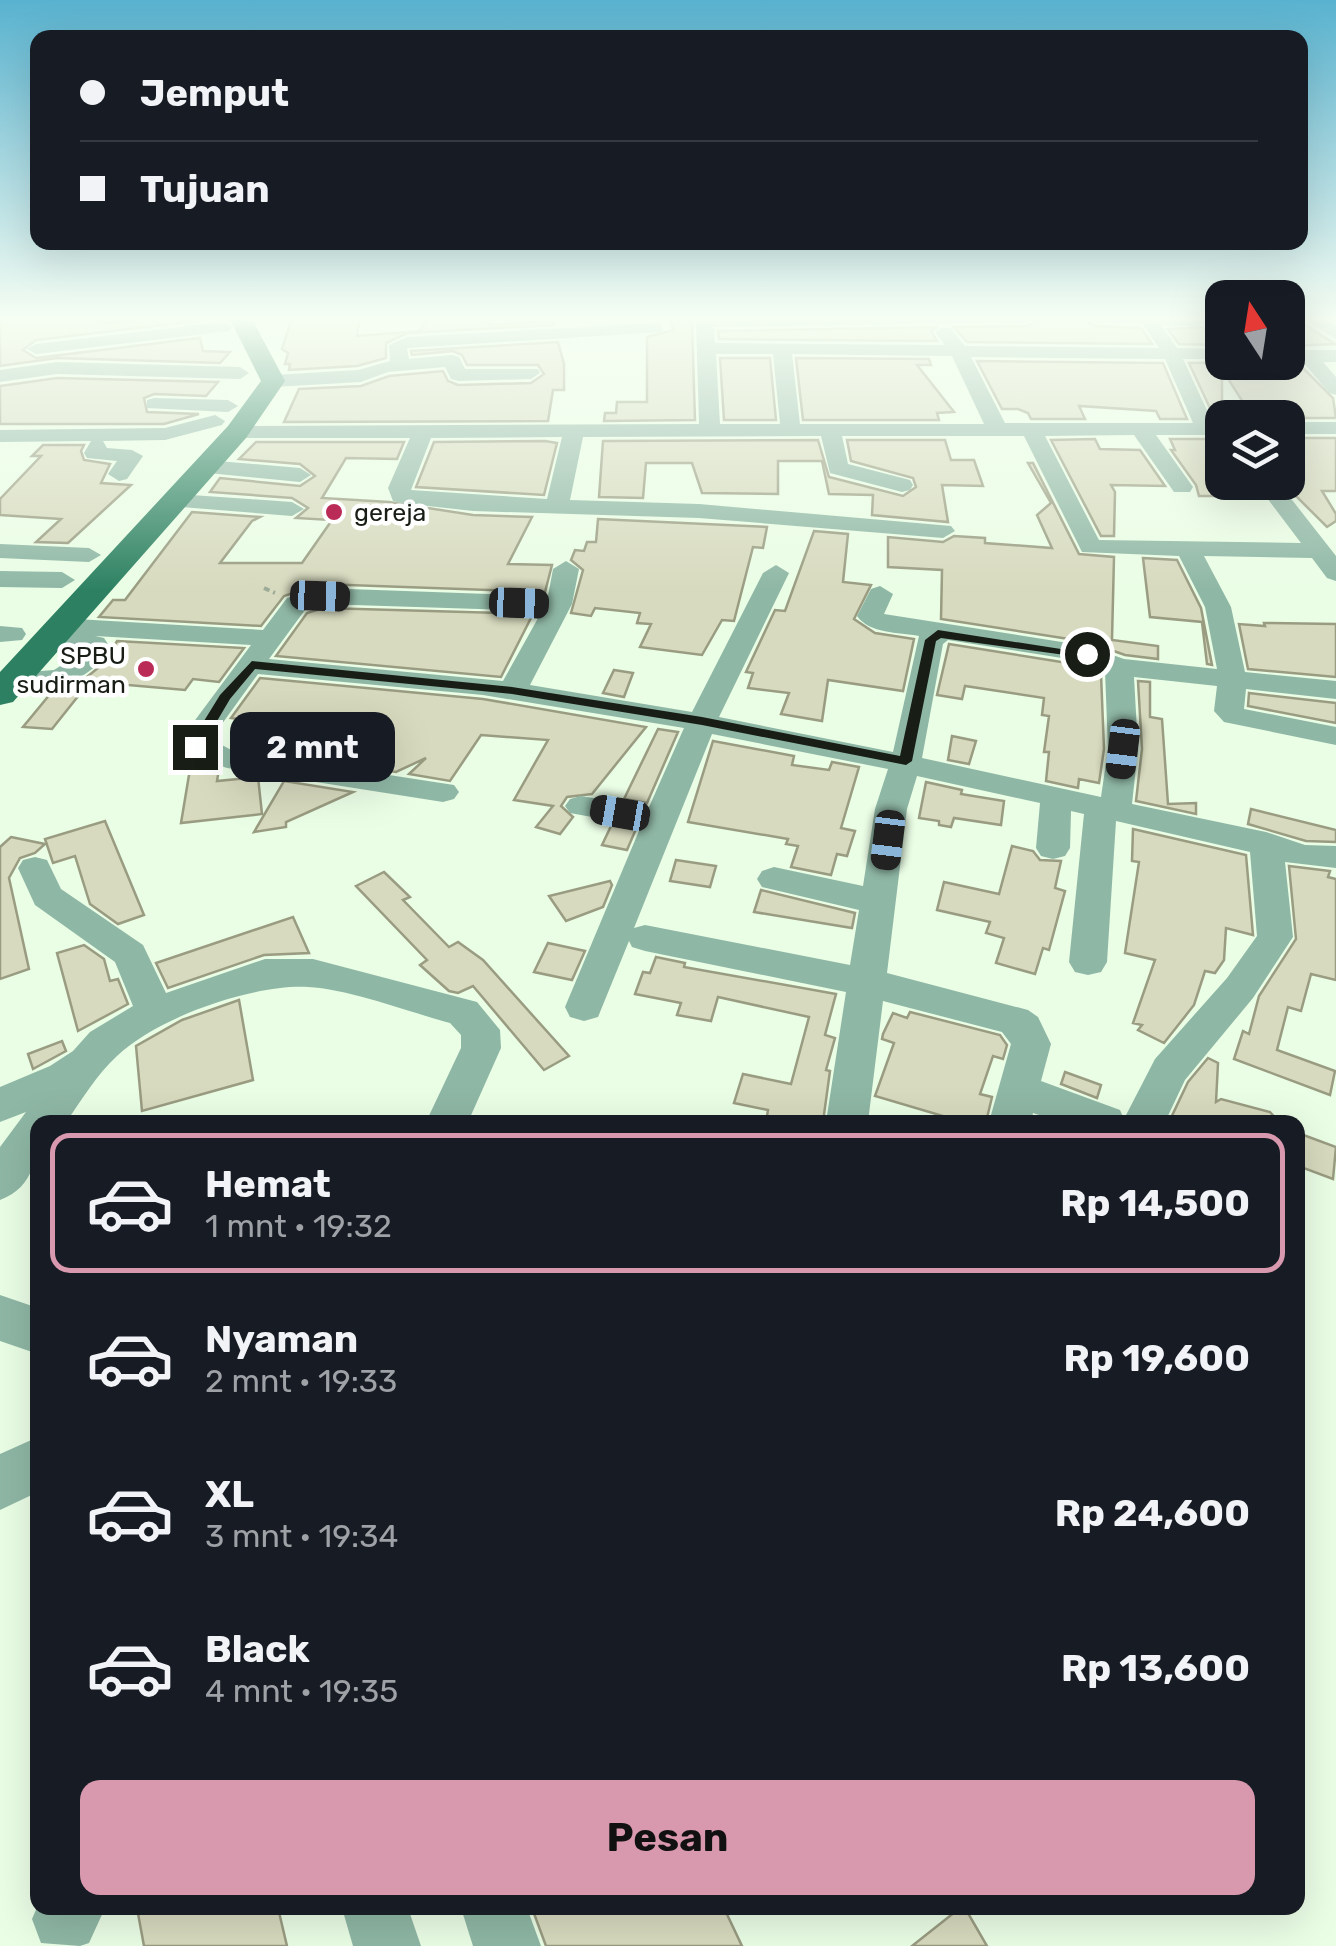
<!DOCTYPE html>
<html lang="id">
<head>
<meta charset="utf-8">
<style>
  :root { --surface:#171b24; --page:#242831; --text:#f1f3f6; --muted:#9ea1a6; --line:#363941; --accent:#d899ae }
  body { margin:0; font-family:Rubik,sans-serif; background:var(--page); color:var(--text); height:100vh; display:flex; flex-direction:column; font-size:38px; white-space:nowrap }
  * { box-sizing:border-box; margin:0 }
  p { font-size:32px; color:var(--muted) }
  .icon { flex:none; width:55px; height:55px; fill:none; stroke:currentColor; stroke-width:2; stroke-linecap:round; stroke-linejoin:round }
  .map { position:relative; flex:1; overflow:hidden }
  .details { position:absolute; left:30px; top:1115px; width:1275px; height:800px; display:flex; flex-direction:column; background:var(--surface); border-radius:20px; box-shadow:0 10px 40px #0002 }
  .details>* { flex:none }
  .guide { position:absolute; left:30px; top:30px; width:1278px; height:220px; border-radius:20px; box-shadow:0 10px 40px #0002; display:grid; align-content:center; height:220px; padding:0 50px; background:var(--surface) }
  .needle { width:65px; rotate:348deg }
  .fabs { position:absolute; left:1205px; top:280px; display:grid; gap:20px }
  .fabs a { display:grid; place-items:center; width:100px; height:100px; border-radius:20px; background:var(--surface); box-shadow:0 10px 40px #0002; font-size:50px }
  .end { position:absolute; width:45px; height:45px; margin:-22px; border:12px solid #181e16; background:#fff; box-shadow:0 0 0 5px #fff }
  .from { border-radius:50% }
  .bubble { position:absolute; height:70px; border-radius:20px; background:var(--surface); box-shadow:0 10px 40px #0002; font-size:32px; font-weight:700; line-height:70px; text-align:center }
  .car { position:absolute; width:30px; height:60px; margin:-30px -15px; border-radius:12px; box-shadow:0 0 8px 2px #0007; background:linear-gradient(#222 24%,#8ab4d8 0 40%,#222 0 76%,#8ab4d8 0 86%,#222 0) }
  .guide b { display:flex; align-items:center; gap:35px; height:95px; font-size:38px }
  .guide b+b { border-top:2px solid var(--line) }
  .guide i { width:25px; height:25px; background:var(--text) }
  ul { padding:18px 0 0; list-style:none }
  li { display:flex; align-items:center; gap:30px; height:140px; margin:0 20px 15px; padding:0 30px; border:5px solid transparent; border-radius:20px }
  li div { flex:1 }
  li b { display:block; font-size:38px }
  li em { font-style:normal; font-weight:700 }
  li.active { border-color:var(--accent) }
  li>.icon { width:90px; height:90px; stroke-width:1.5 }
  .button { display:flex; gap:20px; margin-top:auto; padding:20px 50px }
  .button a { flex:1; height:115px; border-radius:20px; background:var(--accent); color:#111; font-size:40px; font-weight:700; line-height:115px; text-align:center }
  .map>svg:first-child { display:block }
</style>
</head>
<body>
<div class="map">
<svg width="1336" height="1946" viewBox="0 0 1336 1946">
  <rect width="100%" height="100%" fill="#eafde5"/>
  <!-- building -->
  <g fill="#d7dabe" stroke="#999c81" stroke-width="2.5">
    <polygon points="0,317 103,317 101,323 196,317 197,321 36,340 23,350 36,358 200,338 203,351 230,352 220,363 57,358 0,366"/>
    <polygon points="360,317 357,336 420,331 427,317 492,317 489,325 552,321 553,325 407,333 386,343 386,358 357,366 289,370 290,364 285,364 288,353 282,349 292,318"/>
    <polygon points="669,317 696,317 692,322 695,420 604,421 605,413 616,413 617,402 647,402 647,337 674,330"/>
    <polygon points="1288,317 1293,317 1335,344 1288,346"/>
    <polygon points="1038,320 1084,320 1095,326 1141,328 1152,344 967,342 954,327 1028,326"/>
    <polygon points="936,327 931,331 937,341 719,339 718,331"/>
    <polygon points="1203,327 1215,345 1179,344 1168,329"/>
    <polygon points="558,342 564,364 564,390 553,390 548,421 284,422 299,389 361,386 389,376 443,371 448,381 458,385 531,383 544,374 538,365 467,365 462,355 453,351 412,355 411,351"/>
    <polygon points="720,358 770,358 776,420 724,420"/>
    <polygon points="796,358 929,359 931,365 917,365 954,412 937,413 939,420 803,420"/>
    <polygon points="977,361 1163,363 1187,419 1160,419 1156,411 1079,406 1085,419 1031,419 1028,413 1018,409 1002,409"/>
    <polygon points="1285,362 1301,366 1333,398 1336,418 1253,418 1222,369 1222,419 1215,419 1189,363"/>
    <polygon points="57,378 218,382 206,396 154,394 144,398 147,412 199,414 164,424 0,424 0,386"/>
    <polygon points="1288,438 1336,438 1336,491 1322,491 1336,514 1336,521 1327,527 1284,484 1293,484 1288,476"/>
    <polygon points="1095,439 1100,449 1140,450 1165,486 1111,485 1115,492 1114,536 1101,536 1051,440"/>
    <polygon points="1170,439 1222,439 1222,482 1236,482 1246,496 1199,496 1196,485 1171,450 1175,450"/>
    <polygon points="818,440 829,477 903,496 916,487 913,478 851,461 847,440 945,440 951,460 974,460 983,486 942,485 948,522 872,515 873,495 829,494 822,461 778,461 778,494 702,493 692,463 646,463 643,498 599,497 603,441"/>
    <polygon points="545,441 557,443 544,495 416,487 434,442"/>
    <polygon points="256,442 404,442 397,459 346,458 322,498 389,502 473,515 532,517 508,564 552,565 545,592 320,584 284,596 261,626 99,617 113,600 125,600 192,512 260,517 252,521 220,563 302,563 332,520 296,518 308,508 292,498 210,492 220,478 300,486 315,476 300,464 239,459"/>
    <polygon points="43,445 84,445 81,451 84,460 110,464 101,483 131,485 68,543 36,542 61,519 0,515 0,499 41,456 32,456"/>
    <polygon points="1028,463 1033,463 1079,554 1114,557 1112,640 1158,646 1158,659 1125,655 1088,642 941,619 942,570 888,567 888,537 943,542 954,536 985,538 985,543 1052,548 1037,515 1051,503"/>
    <polygon points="598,519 767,527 763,548 753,547 734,621 722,620 702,655 640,647 651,624 637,623 640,613 595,608 591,616 571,613 583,570 571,560 575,550 584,551 587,542 596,542"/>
    <polygon points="814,531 848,534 843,582 871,585 854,619 875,633 914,639 903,691 828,680 822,721 781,714 789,693 748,688 753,673 746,672 775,610 785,611"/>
    <polygon points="1143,558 1177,560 1201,608 1212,665 1207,664 1202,622 1150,617"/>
    <polygon points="323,608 533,614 501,677 276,656 307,613"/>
    <polygon points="1264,623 1336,624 1336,677 1248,669 1239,624 1265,626"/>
    <polygon points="117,641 244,648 219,682 193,679 185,690 82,681 104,663"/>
    <polygon points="949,644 1080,665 1101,674 1104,749 1099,783 1079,779 1078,788 1046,781 1049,752 1044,752 1049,716 1042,715 1044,698 965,686 962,699 937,695"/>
    <polygon points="614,670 633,673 624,697 603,693"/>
    <polygon points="260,678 483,699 646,727 592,794 567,797 561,806 573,817 560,834 536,827 553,806 514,800 548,740 481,735 450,781 409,774 426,758 396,772 298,757 314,729 231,718"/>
    <polygon points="1138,681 1150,682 1150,717 1162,719 1168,804 1196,803 1196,814 1136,801 1142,749"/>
    <polygon points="51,693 79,695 52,729 23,727"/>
    <polygon points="1249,693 1336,703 1336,723 1248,706"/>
    <polygon points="658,729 678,732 647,803 624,799"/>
    <polygon points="952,736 976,741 969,764 948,760"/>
    <polygon points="713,741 794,756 792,765 829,770 832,762 859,767 841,828 855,831 847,856 837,854 831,875 791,867 798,846 786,844 788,839 688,822"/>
    <polygon points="212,767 219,769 217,781 258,777 262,814 181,823 190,769"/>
    <polygon points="284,781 353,792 286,822 286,827 254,832"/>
    <polygon points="926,782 962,790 961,794 1004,801 1001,825 954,818 951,827 939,825 939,821 919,818"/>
    <polygon points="1251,809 1336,830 1336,842 1306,841 1248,824"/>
    <polygon points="105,821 144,915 118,924 90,904 75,856 53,863 45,839"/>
    <polygon points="612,824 636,829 627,850 602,845"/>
    <polygon points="1133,829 1246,855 1253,935 1226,928 1224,960 1215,973 1205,971 1194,1005 1164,1043 1138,1030 1142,1025 1133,1023 1155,960 1125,953 1139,862 1132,861"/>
    <polygon points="11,837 45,844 35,853 20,858 9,878 29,969 0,979 0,847"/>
    <polygon points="1012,846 1033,851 1040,860 1061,861 1055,888 1065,891 1049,950 1043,948 1035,974 996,963 1004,938 986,933 990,922 937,910 944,882 999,894"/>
    <polygon points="676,860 716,866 710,887 670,881"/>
    <polygon points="1289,866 1330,871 1328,877 1336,879 1336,980 1311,974 1301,1011 1288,1007 1277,1050 1335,1071 1330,1095 1234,1059 1243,1031 1249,1034 1259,996 1296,939"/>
    <polygon points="384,872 410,897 403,900 449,947 458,942 483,960 569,1056 544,1070 473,986 458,993 449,991 420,965 427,960 356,886"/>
    <polygon points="610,881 612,885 603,907 566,921 549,896"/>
    <polygon points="761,890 855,913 852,928 754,912"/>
    <polygon points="293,917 309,953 264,955 168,988 156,963"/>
    <polygon points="548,943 585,951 572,980 534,972"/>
    <polygon points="84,945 104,959 110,981 118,979 128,1004 78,1031 57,953"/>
    <polygon points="656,957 685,963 684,967 836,994 825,1035 835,1038 826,1070 830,1071 823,1122 766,1122 768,1110 734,1103 743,1074 791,1084 809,1017 718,997 711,1021 677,1015 681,1003 635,994 643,972 650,973"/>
    <polygon points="239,1000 253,1080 142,1111 136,1046 182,1020"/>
    <polygon points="910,1012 1000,1035 1007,1045 1003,1059 993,1056 980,1094 992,1097 986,1122 963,1122 875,1096 894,1043 882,1039 883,1034 893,1013 907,1018"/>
    <polygon points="62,1041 66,1051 33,1069 28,1054"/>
    <polygon points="1208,1058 1218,1063 1216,1102 1221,1099 1270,1112 1279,1122 1169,1122 1188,1082"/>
    <polygon points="1065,1072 1101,1085 1097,1098 1061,1084"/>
    <polygon points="1298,1133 1336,1147 1333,1179 1298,1166"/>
    <polygon points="137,1908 278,1908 287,1946 144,1946"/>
    <polygon points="532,1908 724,1908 742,1946 546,1946"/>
    <polygon points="960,1908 965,1908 987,1946 912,1946"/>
  </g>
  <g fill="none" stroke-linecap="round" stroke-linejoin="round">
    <!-- path -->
    <polyline stroke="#9dab99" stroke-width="4" stroke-dasharray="6 4" stroke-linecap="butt" points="264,588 275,593"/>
    <!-- minor -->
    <g fill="#8fb7a5" fill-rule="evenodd">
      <path d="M703 317H1036L1028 322 714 327 715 343 945 345 935 332 944 327 950 328 965 346 1159 348 1143 324 1095 322 1087 317H1203L1206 321 1197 326 1161 325 1177 348 1222 349V359H1183L1213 423H1222V435H1156L1193 487 1190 492H1174L1134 435 1045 436 1099 540 1301 543 1255 482H1278L1336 556V581L1327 578 1312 558 1204 556 1231 607 1245 672 1336 681V699L1246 689 1244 709 1336 727V745L1224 722 1214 711 1217 686 1134 677 1138 749 1132 804 1266 832 1305 845 1336 846V868L1285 862 1293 937 1253 998 1185 1080 1165 1122H1060L1033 1113 1031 1122H989L1011 1044 1002 1032 883 1001 868 1122H826L846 992 645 951 632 947 629 941 598 1017 584 1021 570 1017 565 1007 641 826 570 813 565 806 570 799 581 796 649 807 684 728 483 695 258 674 211 739 233 751 454 785 459 792 454 799 443 802 227 768 184 753 181 739 251 645 95 636 104 638 111 649C89 681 37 705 0 683L2 674 54 670 79 654 82 650 46 644 42 638 49 631 46 626 50 620 59 618 263 630 287 598 320 588 548 596 553 569 566 561 579 569 572 604 530 685 692 712 763 573 776 565 789 573 719 717 893 752 919 636C898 632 870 634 857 616L871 589 880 586 893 594 884 614 1087 646 1124 659 1217 669 1205 607 1179 556 1082 552 1024 436H842L848 464 910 480 913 485 910 490 902 492 830 473 821 436 583 437 570 500 699 504 951 526 955 531 943 538 699 518 473 511 401 503 393 501 388 488 410 438H237L227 432 237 426 699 424 696 322ZM716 354H773L780 424H720ZM792 354 952 356 984 424H800ZM971 357 1165 359 1193 423H1005ZM562 437 547 499 411 490 431 438ZM322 604 542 611 503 681 269 659 305 610ZM948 640 1081 661 1105 671 1108 749 1101 797 922 758 943 644ZM712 734 888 769 875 809 863 886 774 867 762 871 757 879 762 887 859 910 850 965 645 925 634 928ZM917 776 1040 803 1036 848 1041 856 1053 859 1065 856 1070 848 1071 811 1084 814 1069 962 1075 972 1088 975 1101 972 1107 962 1116 821 1250 852 1257 936 1227 978 1155 1059 1124 1119 1120 1110 1041 1081 1051 1044 1038 1017 1028 1010 887 973 907 809Z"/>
      <polygon points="1301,317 1321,317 1336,326 1336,339"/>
      <polygon points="223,322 232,327 229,331 36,354 27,349 36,344"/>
      <polygon points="656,323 662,324 662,332 407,348 409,359 452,355 459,357 465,369 538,369 540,373 531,379 458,381 451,379 445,367 388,372 361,382 273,387 263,381 273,375 358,370 390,361 389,345 407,337"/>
      <polygon points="1336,350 1336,362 1323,362 1336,377 1336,395 1329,393 1303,362 1288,361 1288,350"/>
      <polygon points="57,362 240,367 249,373 240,379 57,374 0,382 0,370"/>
      <polygon points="154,398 228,400 238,406 228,412 147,408 147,400"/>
      <polygon points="215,415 225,421 222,425 165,440 103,441 107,448 132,450 143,456 127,479 119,481 108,474 117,461 87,458 84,453 91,441 0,442 0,430 165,428"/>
      <rect x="1288" y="422" width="48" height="12"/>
      <polygon points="206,460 300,468 311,475 300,482 198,472 195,467 198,462"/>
      <polygon points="177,494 292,502 304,509 292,516 169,506 166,501 169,496"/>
      <polygon points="0,544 89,548 101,555 89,562 0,558"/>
      <polygon points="0,571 62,572 75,580 62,588 0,587"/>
      <polygon points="0,626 22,628 26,634 22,640 0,642"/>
      <path d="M35 857 47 860 61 889 143 945 166 993 265 959H313L477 1002 500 1030 501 1048 468 1122H426L461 1048V1035L450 1023C409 1012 349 989 308 987 253 984 158 1017 117 1056 96 1075 82 1100 66 1122H38C38 1155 35 1187 0 1200V1147L26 1112 0 1122V1087L50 1066 73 1051 90 1032 133 1006 115 962 35 905 18 868 23 860Z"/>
      <polygon points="0,1295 38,1308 38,1354 0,1341"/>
      <polygon points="38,1437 38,1492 0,1510 0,1454"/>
      <polygon points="38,1905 38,1908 105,1908 89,1943 80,1946 41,1943 32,1919"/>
      <polygon points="342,1908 408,1908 421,1946 353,1946"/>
      <polygon points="461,1908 527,1908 541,1946 473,1946"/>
    </g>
    <!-- major -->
    <polygon fill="#2d8162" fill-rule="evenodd" points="229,317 251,317 285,381 246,438 13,702 0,705 0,672 228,426 261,381"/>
  </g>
  <!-- sky -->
  <linearGradient id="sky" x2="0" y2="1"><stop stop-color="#58b2cf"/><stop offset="0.54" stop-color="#f6fef3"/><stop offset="1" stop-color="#f6fef3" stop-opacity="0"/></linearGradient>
  <rect width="1336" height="590" fill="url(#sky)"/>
  <!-- route -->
  <polygon fill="#181e16" points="938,630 1093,654 1087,658 941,638 936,641 912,761 906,765 702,725 512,694 255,669 230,699 200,750 188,747 220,695 252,661 512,687 702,717 900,756 925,640"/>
  <!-- markers -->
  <g fill="#ba2b57" stroke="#fff" stroke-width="4">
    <circle cx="334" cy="512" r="10"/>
    <circle cx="146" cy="669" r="10"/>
  </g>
  <g text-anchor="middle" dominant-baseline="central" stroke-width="9" stroke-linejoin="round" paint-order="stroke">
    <!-- far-poi labels -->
    <g font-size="25" fill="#181e16" stroke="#fff" text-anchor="start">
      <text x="354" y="512">gereja</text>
      <text x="126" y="655" text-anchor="end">SPBU<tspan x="126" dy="29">sudirman</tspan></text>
    </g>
  </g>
</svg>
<div class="fabs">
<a><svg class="needle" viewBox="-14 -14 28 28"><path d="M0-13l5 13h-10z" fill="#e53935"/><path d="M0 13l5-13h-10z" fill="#9ea1a6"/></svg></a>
<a><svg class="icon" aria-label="layers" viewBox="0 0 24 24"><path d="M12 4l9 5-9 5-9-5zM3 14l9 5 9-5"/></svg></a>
</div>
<i class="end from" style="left:1087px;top:654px"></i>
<i class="end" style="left:195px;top:747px"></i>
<div class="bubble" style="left:230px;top:712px;width:165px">2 mnt</div>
<i class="car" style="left:320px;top:596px;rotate:92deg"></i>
<i class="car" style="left:519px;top:603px;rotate:92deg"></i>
<i class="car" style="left:1123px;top:749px;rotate:187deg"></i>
<i class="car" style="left:620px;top:813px;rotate:280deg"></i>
<i class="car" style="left:888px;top:840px;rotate:187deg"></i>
<div class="guide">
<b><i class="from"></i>Jemput</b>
<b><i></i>Tujuan</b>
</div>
<section class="details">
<ul>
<li class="active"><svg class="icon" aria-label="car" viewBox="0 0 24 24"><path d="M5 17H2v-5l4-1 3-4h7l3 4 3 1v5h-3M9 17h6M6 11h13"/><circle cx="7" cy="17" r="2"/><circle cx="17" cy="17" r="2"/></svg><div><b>Hemat</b><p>1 mnt · 19:32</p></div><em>Rp 14,500</em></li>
<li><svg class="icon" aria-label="car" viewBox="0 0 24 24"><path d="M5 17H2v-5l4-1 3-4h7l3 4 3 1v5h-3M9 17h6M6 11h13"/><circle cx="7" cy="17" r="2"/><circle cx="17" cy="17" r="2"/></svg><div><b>Nyaman</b><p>2 mnt · 19:33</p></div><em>Rp 19,600</em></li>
<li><svg class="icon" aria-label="car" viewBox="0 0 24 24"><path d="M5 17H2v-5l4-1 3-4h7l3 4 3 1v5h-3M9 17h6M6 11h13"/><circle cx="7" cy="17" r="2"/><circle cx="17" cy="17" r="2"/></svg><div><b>XL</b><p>3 mnt · 19:34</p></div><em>Rp 24,600</em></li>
<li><svg class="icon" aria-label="car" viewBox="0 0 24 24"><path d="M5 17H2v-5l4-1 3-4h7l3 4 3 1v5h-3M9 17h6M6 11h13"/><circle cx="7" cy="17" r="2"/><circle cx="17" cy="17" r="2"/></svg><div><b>Black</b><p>4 mnt · 19:35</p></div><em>Rp 13,600</em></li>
</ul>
<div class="button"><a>Pesan</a></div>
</section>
</div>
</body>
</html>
